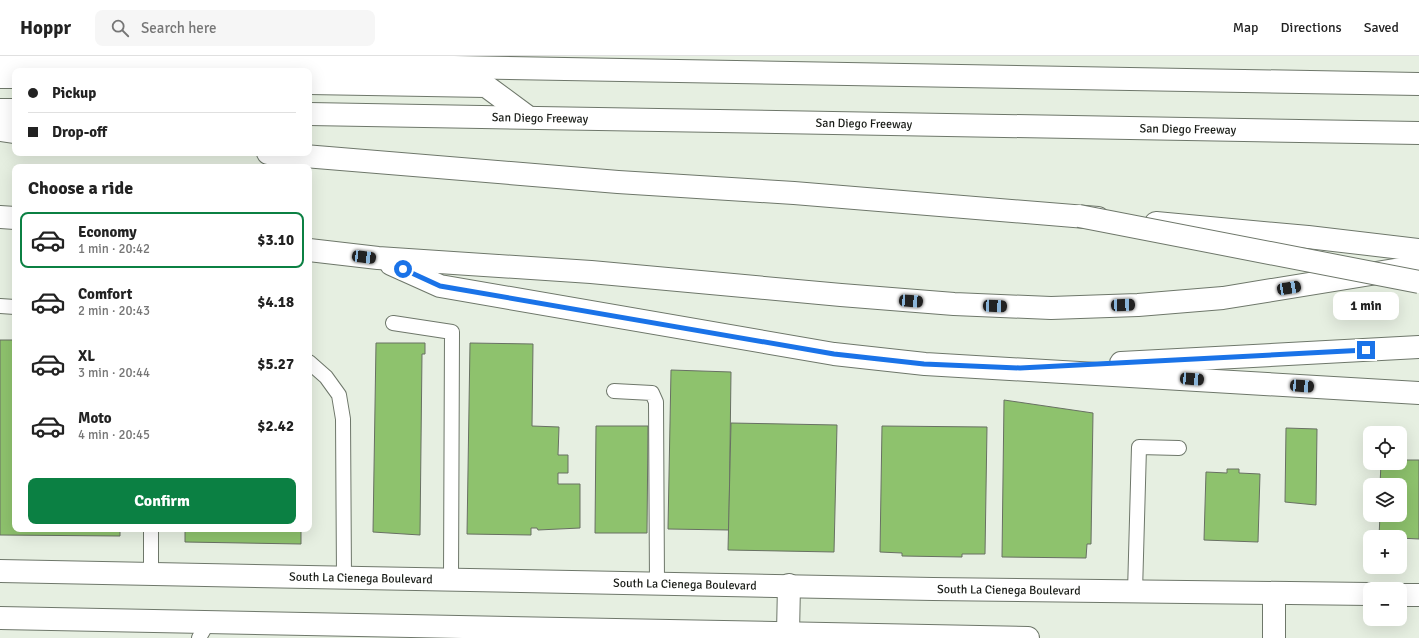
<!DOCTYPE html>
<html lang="en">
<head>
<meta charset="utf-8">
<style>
  :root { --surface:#fff; --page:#f6f6f6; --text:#222; --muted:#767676; --line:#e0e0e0; --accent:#0b8043 }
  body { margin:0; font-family:Signika,sans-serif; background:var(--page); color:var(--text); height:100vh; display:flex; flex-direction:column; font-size:15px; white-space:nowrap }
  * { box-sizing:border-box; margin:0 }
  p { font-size:13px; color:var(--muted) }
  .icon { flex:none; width:22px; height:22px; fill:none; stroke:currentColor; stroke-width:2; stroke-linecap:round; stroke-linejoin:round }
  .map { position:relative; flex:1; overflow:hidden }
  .panel { position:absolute; left:12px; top:108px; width:300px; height:368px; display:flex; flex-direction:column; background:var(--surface); border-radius:8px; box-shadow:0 4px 16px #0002 }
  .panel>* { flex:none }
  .hud { position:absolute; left:12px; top:12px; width:300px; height:88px; border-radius:8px; box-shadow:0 4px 16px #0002; display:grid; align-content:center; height:88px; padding:0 16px; background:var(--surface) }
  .tools { position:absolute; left:1363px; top:370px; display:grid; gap:8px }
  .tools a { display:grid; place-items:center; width:44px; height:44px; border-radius:8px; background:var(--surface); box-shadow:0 4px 16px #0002; font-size:20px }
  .end { position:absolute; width:18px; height:18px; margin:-9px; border:5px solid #1a73e8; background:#fff; box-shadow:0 0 0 2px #fff }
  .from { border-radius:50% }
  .bubble { position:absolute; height:28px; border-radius:8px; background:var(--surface); box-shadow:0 4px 16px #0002; font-size:13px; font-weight:700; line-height:28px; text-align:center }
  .car { position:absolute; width:12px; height:24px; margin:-12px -6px; border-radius:5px; box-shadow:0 0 3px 1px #0007; background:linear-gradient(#222 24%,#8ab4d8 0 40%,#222 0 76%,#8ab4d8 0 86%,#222 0) }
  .hud b { display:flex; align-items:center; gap:14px; height:38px; font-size:15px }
  .hud b+b { border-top:1px solid var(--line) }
  .hud i { width:10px; height:10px; background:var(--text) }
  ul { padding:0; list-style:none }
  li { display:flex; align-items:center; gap:12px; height:56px; margin:0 8px 6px; padding:0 8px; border:2px solid transparent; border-radius:8px }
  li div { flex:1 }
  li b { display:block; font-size:15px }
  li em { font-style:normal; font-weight:700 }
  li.current { border-color:var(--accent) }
  li>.icon { width:36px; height:36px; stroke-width:1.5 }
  h2 { padding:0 16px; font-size:18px; line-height:48px }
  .action { display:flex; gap:8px; margin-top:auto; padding:8px 16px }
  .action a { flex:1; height:46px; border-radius:8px; background:var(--accent); color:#fff; font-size:16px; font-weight:700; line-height:46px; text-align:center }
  header { display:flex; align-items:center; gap:24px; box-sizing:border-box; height:56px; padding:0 20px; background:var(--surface); border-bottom:1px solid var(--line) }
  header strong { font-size:19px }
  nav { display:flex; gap:22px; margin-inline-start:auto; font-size:14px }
  .search { width:280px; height:36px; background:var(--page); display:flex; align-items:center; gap:10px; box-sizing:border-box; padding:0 14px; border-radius:8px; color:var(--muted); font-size:15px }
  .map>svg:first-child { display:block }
</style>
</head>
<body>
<header>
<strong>Hoppr</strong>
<div class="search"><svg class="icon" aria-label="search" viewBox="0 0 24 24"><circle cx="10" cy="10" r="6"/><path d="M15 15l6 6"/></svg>Search here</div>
<nav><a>Map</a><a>Directions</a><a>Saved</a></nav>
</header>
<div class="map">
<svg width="1419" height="582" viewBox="0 0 1419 582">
  <rect width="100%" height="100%" fill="#e6efe1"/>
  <!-- building -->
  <g fill="#8ec26d" stroke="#687063">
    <polygon points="0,284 15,284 15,473 120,473 120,480 0,479"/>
    <polygon points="376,287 425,287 425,298 422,298 420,479 373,476"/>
    <polygon points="470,287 533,288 532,370 559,371 558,399 568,399 568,417 558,417 558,428 580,428 580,472 538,474 537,472 531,472 531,479 467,478"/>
    <polygon points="671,314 731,316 729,474 668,473"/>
    <polygon points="1004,344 1093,357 1091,488 1087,488 1086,502 1002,501"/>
    <polygon points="731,367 837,369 834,496 728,494"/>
    <polygon points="596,370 648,370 647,477 595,477"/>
    <polygon points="882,370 987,371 985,498 962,498 962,501 902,500 902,497 880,496"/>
    <polygon points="1286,372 1317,373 1316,449 1285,446"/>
    <polygon points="1400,404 1419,404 1419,483 1379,481 1380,459 1400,459 1400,429 1380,429 1381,407 1400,407"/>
    <polygon points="1227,413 1239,413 1239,417 1260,418 1258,486 1204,484 1206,416 1227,417"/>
    <polygon points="185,473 301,473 301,488 185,486"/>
  </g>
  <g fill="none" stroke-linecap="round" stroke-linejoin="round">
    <!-- lane casing -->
    <g stroke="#6e776a" stroke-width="16">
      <g id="lane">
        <polyline points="0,250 15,251"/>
        <polyline points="393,267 452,276 451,523"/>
        <polyline points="309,306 326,321 339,339 343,363 344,521"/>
        <polyline points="614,335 652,337 656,346 657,527"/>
        <polyline points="151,518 151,473"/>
        <polyline points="1135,536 1139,391 1179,392"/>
        <polyline points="199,582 208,566"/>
      </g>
    </g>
    <!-- street casing -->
    <g stroke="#6e776a" stroke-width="24">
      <polyline id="street" points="1274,582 1274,538"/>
    </g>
    <!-- secondary casing -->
    <g stroke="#6e776a" stroke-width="24">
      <g id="secondary">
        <path id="s1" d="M0 515 933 533 1370 538"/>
        <polyline points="1400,539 1419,539"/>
        <polyline points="0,562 1028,582"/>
        <polyline points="788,577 789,529"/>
      </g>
    </g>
    <!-- highway casing -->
    <g stroke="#6e776a" stroke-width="24">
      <g id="highway">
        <polyline points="0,3 1419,28"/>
        <polyline points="0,21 15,21"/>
        <polyline points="309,27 486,30 528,61"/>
        <polyline points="0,54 15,54"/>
        <path id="s2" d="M309 58 1419 77"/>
        <polyline points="0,74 15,76"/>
        <polyline points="268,97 618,126 794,137 1098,162"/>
        <polyline points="0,161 15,162"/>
        <polyline points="1156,167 1308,181 1419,194"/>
        <polyline points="309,194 378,202 591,216 841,239 954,248 1051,252 1138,249 1223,242 1419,210"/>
        <polyline points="391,208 440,230 834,298 925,308 1419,337"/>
        <polyline points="1121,307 1419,291"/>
      </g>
    </g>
    <!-- lane -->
    <use href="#lane" stroke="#fff" stroke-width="14"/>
    <!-- street -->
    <use href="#street" stroke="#fff" stroke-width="22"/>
    <!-- secondary -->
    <use href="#secondary" stroke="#fff" stroke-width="22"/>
    <!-- highway -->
    <use href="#highway" stroke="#fff" stroke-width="22"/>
    <!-- highway-bridge casing -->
    <g stroke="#6e776a" stroke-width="24" stroke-linecap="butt">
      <polyline id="highway-bridge" points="1079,160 1419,226"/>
    </g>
    <!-- highway-bridge -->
    <use href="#highway-bridge" stroke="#fff" stroke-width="22"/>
  </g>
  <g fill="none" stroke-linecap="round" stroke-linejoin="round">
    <!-- route -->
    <polyline stroke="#1a73e8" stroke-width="5" points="403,213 440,230 834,298 924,308 1020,312 1366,294"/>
  </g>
  <g text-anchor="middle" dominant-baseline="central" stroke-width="3.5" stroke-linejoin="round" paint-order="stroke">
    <!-- street labels -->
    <g font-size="12" fill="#191c17" stroke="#e6efe1">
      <text stroke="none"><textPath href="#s2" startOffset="231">San Diego Freeway</textPath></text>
      <text stroke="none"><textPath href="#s2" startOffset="555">San Diego Freeway</textPath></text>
      <text stroke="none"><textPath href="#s2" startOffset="879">San Diego Freeway</textPath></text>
      <text stroke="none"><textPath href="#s1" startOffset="361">South La Cienega Boulevard</textPath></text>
      <text stroke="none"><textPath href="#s1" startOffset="685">South La Cienega Boulevard</textPath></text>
      <text stroke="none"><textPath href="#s1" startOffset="1009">South La Cienega Boulevard</textPath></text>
    </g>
  </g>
</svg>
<div class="tools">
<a><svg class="icon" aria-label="locate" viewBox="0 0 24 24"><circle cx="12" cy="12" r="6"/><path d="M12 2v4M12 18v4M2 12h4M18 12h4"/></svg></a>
<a><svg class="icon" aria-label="layers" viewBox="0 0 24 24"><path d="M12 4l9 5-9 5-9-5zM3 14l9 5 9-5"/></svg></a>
<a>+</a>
<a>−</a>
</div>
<i class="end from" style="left:403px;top:213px"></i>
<i class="end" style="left:1366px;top:294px"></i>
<div class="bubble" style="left:1333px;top:236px;width:66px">1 min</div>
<i class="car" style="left:364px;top:201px;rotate:97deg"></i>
<i class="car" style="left:1289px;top:232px;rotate:80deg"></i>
<i class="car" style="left:911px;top:245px;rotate:94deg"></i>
<i class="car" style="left:1123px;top:249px;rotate:88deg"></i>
<i class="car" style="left:995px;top:250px;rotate:92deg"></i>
<i class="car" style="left:1192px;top:323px;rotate:94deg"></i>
<i class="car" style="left:1302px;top:330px;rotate:94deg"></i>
<div class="hud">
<b><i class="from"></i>Pickup</b>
<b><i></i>Drop-off</b>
</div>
<section class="panel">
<h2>Choose a ride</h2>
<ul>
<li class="current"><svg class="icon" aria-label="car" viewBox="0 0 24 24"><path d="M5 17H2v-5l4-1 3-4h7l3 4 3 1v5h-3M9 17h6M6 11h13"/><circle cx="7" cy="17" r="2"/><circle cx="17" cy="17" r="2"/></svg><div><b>Economy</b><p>1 min · 20:42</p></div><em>$3.10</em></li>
<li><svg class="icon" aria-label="car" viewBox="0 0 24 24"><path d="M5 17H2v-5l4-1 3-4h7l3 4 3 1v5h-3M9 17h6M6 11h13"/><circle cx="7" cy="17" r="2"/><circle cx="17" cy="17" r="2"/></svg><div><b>Comfort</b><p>2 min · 20:43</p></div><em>$4.18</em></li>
<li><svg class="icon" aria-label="car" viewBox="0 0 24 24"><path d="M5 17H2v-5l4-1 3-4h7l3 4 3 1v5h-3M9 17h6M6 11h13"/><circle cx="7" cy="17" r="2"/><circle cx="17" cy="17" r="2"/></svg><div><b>XL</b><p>3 min · 20:44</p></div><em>$5.27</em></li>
<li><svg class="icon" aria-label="car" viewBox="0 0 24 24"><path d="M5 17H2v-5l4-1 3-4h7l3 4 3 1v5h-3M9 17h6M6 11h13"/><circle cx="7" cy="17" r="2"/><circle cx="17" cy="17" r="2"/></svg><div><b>Moto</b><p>4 min · 20:45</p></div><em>$2.42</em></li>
</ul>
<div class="action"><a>Confirm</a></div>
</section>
</div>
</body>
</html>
